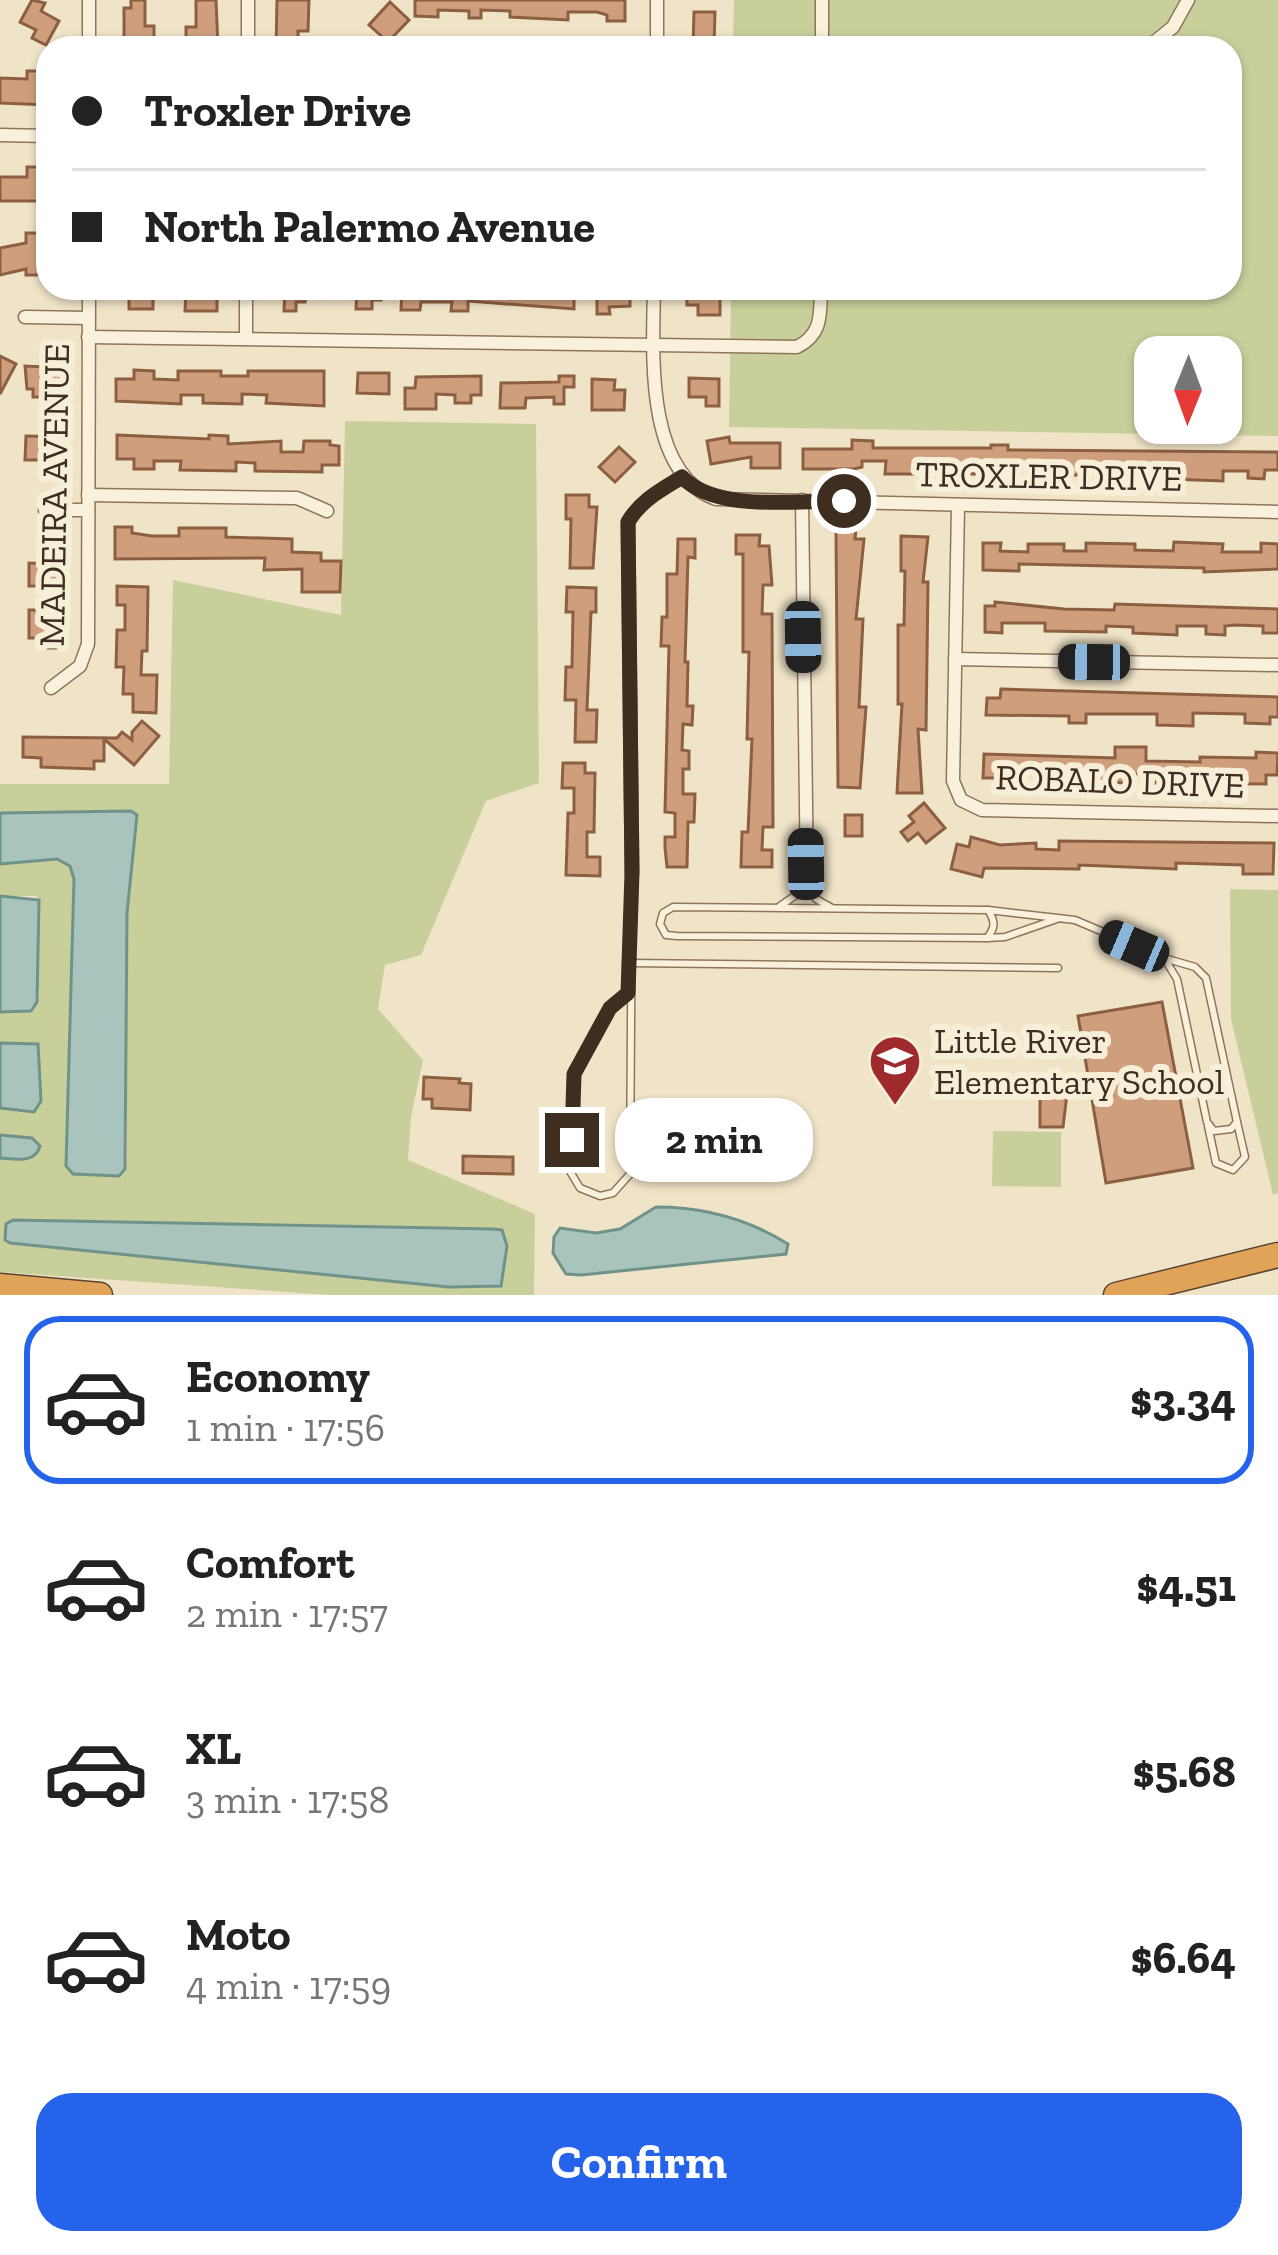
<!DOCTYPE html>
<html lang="en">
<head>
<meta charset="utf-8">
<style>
  :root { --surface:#fff; --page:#f6f6f6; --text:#222; --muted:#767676; --line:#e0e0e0; --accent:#2563eb }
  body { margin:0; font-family:"Zilla Slab",serif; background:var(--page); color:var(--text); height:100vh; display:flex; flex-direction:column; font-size:45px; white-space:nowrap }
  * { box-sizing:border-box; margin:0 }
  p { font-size:39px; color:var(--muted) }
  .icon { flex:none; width:66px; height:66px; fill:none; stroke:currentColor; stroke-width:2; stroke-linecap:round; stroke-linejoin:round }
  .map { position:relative; height:1295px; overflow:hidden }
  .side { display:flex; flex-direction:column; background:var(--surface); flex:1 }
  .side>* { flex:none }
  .banner { position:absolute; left:36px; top:36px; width:1206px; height:264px; border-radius:36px; box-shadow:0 3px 9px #0004; display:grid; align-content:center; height:264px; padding:0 36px; background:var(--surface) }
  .needle { width:78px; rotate:181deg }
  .fabs { position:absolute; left:1134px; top:336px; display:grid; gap:24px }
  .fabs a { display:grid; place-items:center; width:108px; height:108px; border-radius:24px; background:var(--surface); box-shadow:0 3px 9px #0004; font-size:60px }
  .end { position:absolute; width:54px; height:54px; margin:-27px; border:15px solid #3d2e20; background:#fff; box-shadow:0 0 0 6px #fff }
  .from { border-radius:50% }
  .bubble { position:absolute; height:84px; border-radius:36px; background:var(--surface); box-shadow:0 3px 9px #0004; font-size:39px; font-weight:800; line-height:84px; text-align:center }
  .car { position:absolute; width:36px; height:72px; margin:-36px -18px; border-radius:15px; box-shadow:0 0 9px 3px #0007; background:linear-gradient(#222 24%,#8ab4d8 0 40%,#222 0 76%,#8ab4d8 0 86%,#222 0) }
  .banner b { display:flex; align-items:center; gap:42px; height:114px; font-size:45px }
  .banner b+b { border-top:3px solid var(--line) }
  .banner i { width:30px; height:30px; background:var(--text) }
  ul { padding:21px 0 0; list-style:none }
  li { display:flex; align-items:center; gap:36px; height:168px; margin:0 24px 18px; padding:0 12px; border:6px solid transparent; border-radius:36px }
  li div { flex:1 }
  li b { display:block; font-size:45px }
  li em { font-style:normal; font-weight:800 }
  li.selected { border-color:var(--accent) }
  li>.icon { width:108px; height:108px; stroke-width:1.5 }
  .cta { display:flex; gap:24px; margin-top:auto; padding:24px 36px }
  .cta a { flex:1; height:138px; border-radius:36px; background:var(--accent); color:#fff; font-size:48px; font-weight:800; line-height:138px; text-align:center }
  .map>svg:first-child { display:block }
</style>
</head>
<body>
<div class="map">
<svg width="1278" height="1295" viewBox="0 0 1278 1295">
  <rect width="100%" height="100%" fill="#f0e4c8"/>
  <!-- green -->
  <g fill="#c9cf9b" fill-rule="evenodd">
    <path d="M734 0H1278V436L729 427 731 288H1230V48H733ZM1155 357H1221V423H1155Z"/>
    <path d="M345 421 536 424 539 783 486 801 421 955 385 965 378 1009 423 1060 411 1117 408 1160 535 1214 534 1295H330L0 1272V1158L29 1159 37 1142 0 1135V1108L34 1111 41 1101 38 1044 0 1043V1012L23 1013 36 1006 39 900 36 896H0V864L57 859 70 866 74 879 73 1174 119 1176 127 1159V913L137 815 131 811 0 813V784H169L173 580 341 615ZM14 1220 493 1229 6 1224Z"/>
    <polygon points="1230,889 1278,890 1278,1193 1273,1195 1231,1019"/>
    <polygon points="993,1131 1061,1132 1061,1187 992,1186"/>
  </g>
  <!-- water -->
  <g fill="#a9c4bc" stroke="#6f938a" stroke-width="3">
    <polygon points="131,811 137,815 127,913 125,1169 119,1176 73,1174 66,1166 74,879 70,866 57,859 0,864 0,813"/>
    <polygon points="0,896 39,900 37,1002 31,1011 0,1012"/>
    <polygon points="0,1043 38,1044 41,1101 34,1112 0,1108"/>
    <path d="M0 1135 32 1138 40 1146C35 1164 15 1159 0 1158Z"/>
    <path d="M656 1207C702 1207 748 1219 788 1244L786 1254 581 1275 566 1274 553 1253 554 1237 560 1228 596 1233 620 1229Z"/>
    <polygon points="13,1220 493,1229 502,1230 507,1246 501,1286 449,1287 10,1243 5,1240 6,1224"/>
  </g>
  <!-- building -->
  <g fill="#cf9f7d" stroke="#8d5f41" stroke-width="3">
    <polygon points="32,0 45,3 41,11 59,21 46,45 32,38 36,30 20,22"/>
    <polygon points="131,0 145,0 145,26 154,26 154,45 124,45 124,8 131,8"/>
    <polygon points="196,0 216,0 218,47 186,46 186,27 196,27"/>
    <polygon points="277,0 309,0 308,31 298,31 298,48 276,48"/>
    <polygon points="415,0 625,0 625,21 607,21 607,15 597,12 568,12 568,20 510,17 510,11 481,10 481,18 469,18 469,11 438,10 438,17 415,16"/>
    <polygon points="390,2 409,20 388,42 369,25"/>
    <polygon points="694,12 715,12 714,47 693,47"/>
    <polygon points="27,71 46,71 48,105 0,103 0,78 27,79"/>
    <polygon points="27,167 48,167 48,201 0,201 0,177 27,177"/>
    <polygon points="26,233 48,233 48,266 43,266 43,275 26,275 26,269 0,275 0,248 26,243"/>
    <rect x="129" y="288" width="24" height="21"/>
    <polygon points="197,288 217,288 217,311 185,311 186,292 197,292"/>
    <polygon points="285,288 305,288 305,302 296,302 296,311 284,311"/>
    <polygon points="357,288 381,288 381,300 372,300 372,309 356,309"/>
    <polygon points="411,288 574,288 574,309 468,301 468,311 451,311 452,302 421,302 420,310 401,310 402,290"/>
    <polygon points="597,288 630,290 630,306 609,307 610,314 597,314"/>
    <polygon points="687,288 720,288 720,315 698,315 698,305 687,305"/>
    <polygon points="0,356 16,364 0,394"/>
    <polygon points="45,357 64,357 64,388 54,388 54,397 33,397 33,389 27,389 25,366 45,367"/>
    <polygon points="134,370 154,371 154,379 178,380 178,371 221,371 221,376 248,376 248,371 324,371 324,406 266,403 267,395 242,394 242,404 203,403 203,395 181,395 181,404 116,401 116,379 134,379"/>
    <polygon points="358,373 389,373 389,394 357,393"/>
    <polygon points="481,376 481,395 471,395 471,403 455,403 455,395 436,394 436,409 405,409 405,388 415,388 416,377"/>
    <polygon points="559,376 574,376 574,387 564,387 564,404 554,404 554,397 526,398 525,408 500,408 501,383 559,382"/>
    <polygon points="689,378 719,379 719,406 706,406 706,397 689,397"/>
    <polygon points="592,379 615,380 614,390 625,390 624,410 592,410"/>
    <polygon points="117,435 209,439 209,435 228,436 228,444 281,441 281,452 303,452 304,441 330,441 330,445 339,446 339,465 322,465 322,472 255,471 255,463 236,462 236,471 180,470 181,461 154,461 154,469 134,469 134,459 117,459"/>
    <polygon points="26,436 64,437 64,468 45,467 45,460 25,460"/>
    <polygon points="729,437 730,443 780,443 780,468 751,468 751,457 711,464 707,441"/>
    <polygon points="852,440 873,441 873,448 991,448 991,445 1008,445 1008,450 1278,452 1278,470 1265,470 1264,479 1248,478 1248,471 1223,471 1223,481 1111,477 1111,467 1083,466 1082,475 1038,475 1038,465 999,464 998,474 885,474 886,461 862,461 862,467 854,469 803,469 803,449 852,449"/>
    <polygon points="619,447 635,462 615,482 599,467"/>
    <polygon points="566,495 589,495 589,507 597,507 593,568 570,568 571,519 566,519"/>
    <polygon points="115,527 132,527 132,533 152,536 179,536 179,528 226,528 226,537 292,539 292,552 321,553 321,561 341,561 340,592 302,592 302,569 264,570 265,558 115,559"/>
    <polygon points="836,529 856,529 855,539 864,539 856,619 863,619 859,707 866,707 860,788 838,787"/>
    <polygon points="736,535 760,535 759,546 769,546 772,585 763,585 762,614 772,614 773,827 763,827 762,850 772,850 772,867 741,867 742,832 748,832 752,739 747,739 749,652 743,652 743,554 736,554"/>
    <polygon points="901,536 928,537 923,582 928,582 926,730 918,729 922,793 897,793 902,704 898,704 898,625 904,625 905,571 901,571"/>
    <polygon points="678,539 695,539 695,558 688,557 685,662 688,662 687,706 693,706 692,725 683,724 682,750 689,751 689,769 683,769 683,794 695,794 694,822 688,822 687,867 667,867 665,848 665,837 675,837 675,813 665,812 669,646 661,646 662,617 667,617 667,574 677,574"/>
    <polygon points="1174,542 1223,544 1222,552 1261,552 1261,543 1278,544 1278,569 1204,572 1204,568 1019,564 1019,571 983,570 983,543 1001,543 1000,551 1028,552 1028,544 1064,544 1064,551 1086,551 1086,543 1135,544 1135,550 1173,551"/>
    <polygon points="49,554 67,555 67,586 29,586 29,563 49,564"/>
    <polygon points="117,586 148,587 147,651 142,651 141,675 157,675 156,713 133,712 133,694 123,694 124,667 116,667 117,630 125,630 125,605 117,605"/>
    <polygon points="567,587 596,588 596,612 591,612 587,710 597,710 596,742 575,742 576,700 565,700 566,667 572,667 573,612 566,612"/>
    <polygon points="995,602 1064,609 1114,610 1115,604 1278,609 1278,633 1263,633 1263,626 1235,625 1225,626 1225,635 1206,634 1206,626 1177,626 1177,635 1133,633 1133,627 1106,626 1106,632 1045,631 1045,623 1002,623 1002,633 985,632 985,606 995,606"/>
    <polygon points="29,610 60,610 60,648 39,648 39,638 29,638"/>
    <polygon points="1001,689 1278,697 1278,717 1270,717 1270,724 1245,723 1245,714 1193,713 1193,726 1157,725 1157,714 1086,714 1086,723 1069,723 1069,716 986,715 987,698 1000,698"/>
    <polygon points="142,721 159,736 134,765 104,739 104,761 94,761 94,769 41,767 41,758 23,757 23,737 117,738 122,732 132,740 132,732"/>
    <polygon points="1115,747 1146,747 1146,761 1200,762 1200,757 1256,758 1256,752 1278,753 1277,775 1266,775 1266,784 1156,783 1156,774 1129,774 1129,783 1069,781 1040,779 1040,771 1002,771 1002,778 983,778 984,754 1115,758"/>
    <polygon points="563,763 585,763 585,773 595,773 594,832 587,832 587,857 600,857 600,876 566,875 568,813 574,813 574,788 562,788"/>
    <polygon points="924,803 945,828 926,843 918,833 908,841 901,832 914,822 909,816"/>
    <rect x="845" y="815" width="17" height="21"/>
    <polygon points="971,837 1000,845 1036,843 1036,849 1059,850 1059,841 1274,843 1273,874 1243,874 1243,865 1176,863 1176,869 1079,865 1079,869 984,868 982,877 951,869 957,844 969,847"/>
    <polygon points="1162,1002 1193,1168 1106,1183 1078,1016"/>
    <polygon points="424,1077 460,1079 459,1083 471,1084 470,1110 432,1108 432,1099 423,1099"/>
    <polygon points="1040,1093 1067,1094 1063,1127 1040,1127"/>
    <polygon points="463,1156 513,1157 513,1174 463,1173"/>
  </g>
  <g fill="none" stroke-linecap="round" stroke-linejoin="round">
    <!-- lane casing -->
    <g stroke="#8d765c" stroke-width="9">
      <g id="lane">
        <polyline points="780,906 799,893 807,881 816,899 832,908"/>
        <polyline points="1057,919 1005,937 987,938 677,936 666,935 660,924 663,913 673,907 988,910 1075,920 1164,958 1195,967 1206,978 1237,1122 1231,1129 1214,1131 1207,1122 1177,979 1164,958"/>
        <path d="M987 938C996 927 995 921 988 910"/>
        <polyline points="629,963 1058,968"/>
        <polyline points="629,993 610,1008 574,1074 571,1173 580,1188 600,1196 613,1193 630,1174 632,873"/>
        <polyline points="1208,1126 1216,1163 1233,1170 1245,1157 1237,1122"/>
      </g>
    </g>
    <!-- street casing -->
    <g stroke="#8d765c" stroke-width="15">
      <g id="street">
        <polyline points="822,0 822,48"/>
        <polyline points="89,48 89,0"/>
        <polyline points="248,48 248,0"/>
        <polyline points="450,48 533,48"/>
        <polyline points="657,48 657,0"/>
        <polyline points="1147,48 1173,27 1188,0"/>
        <polyline points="0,135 48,136"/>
        <path d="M654 288C653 351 644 473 716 499L1278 512"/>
        <polyline points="25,317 88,318"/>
        <path d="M88 337 797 347C823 334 820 314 821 288"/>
        <polyline points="246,339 246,288"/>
        <polyline points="88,495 297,498 327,511"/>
        <polyline points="802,500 807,881"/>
        <polyline points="958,506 953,781 961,800 982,810 1278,816"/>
        <polyline points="45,510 88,510"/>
        <polyline points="955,659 1278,665"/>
        <polyline points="51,688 80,666 88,644 89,288"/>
        <path d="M632 873 628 522C641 500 661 490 682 477"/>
      </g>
    </g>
    <!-- highway casing -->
    <g stroke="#5b4430" stroke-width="27">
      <g id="highway">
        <polyline points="0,1286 100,1295"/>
        <polyline points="1116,1295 1278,1255"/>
      </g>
    </g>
    <!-- lane -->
    <use href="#lane" stroke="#faf1dc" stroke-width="6"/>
    <!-- street -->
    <use href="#street" stroke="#faf1dc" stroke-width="12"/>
    <!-- highway -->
    <use href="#highway" stroke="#e0a458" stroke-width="24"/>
  </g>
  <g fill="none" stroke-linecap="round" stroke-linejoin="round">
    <!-- route -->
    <path stroke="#3d2e20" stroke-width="15" d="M572 1140 574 1074 610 1008 628 993 632 873 628 522C641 500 661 490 682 477 717 513 797 500 844 501"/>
  </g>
  <!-- icons -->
  <defs>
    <g id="school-pin" transform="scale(2.7)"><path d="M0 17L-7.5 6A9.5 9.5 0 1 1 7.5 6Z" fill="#9e2a2b" stroke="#f7eed8"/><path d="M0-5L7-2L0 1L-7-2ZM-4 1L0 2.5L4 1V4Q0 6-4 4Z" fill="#fff"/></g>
  </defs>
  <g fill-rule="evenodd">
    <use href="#school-pin" x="895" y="1061"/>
  </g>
  <g text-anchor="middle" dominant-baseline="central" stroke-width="12" stroke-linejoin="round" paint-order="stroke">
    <!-- street labels -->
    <g font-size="36" fill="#3d2e20" stroke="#f7eed8">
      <text transform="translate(1049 476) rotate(1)">TROXLER DRIVE</text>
      <text transform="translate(54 495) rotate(-89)">MADEIRA AVENUE</text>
      <text transform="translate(1120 781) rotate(2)">ROBALO DRIVE</text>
    </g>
    <!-- poi labels -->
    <g font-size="36" fill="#3d2e20" stroke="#f7eed8" text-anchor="start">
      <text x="934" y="1040">Little River<tspan x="934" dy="41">Elementary School</tspan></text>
    </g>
  </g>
</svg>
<div class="fabs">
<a><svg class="needle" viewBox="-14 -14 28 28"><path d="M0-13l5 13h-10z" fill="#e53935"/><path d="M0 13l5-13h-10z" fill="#767676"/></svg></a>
</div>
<i class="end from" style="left:844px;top:501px"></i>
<i class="end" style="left:572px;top:1140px"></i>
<div class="bubble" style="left:615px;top:1098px;width:198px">2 min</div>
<i class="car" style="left:803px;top:637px;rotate:179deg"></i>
<i class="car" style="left:1094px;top:662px;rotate:271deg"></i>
<i class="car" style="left:806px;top:864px;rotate:359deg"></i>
<i class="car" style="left:1134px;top:946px;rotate:293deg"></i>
<div class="banner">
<b><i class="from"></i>Troxler Drive</b>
<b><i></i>North Palermo Avenue</b>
</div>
</div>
<section class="side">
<ul>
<li class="selected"><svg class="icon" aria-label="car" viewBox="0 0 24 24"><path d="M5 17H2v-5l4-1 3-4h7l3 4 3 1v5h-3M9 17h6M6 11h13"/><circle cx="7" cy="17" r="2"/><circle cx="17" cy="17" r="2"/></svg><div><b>Economy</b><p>1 min · 17:56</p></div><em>$3.34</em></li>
<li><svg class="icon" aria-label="car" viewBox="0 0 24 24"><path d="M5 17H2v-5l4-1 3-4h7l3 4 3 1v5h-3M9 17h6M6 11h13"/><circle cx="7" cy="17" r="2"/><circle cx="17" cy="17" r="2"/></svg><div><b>Comfort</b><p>2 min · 17:57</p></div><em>$4.51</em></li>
<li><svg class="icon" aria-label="car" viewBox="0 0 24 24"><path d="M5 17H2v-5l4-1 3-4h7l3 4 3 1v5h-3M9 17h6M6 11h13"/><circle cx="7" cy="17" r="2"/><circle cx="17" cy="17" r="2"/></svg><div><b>XL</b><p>3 min · 17:58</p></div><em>$5.68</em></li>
<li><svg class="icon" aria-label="car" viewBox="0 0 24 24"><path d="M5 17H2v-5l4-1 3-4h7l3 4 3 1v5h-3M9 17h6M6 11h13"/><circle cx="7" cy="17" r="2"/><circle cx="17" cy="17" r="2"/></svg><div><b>Moto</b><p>4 min · 17:59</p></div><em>$6.64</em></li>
</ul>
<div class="cta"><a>Confirm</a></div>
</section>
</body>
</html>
